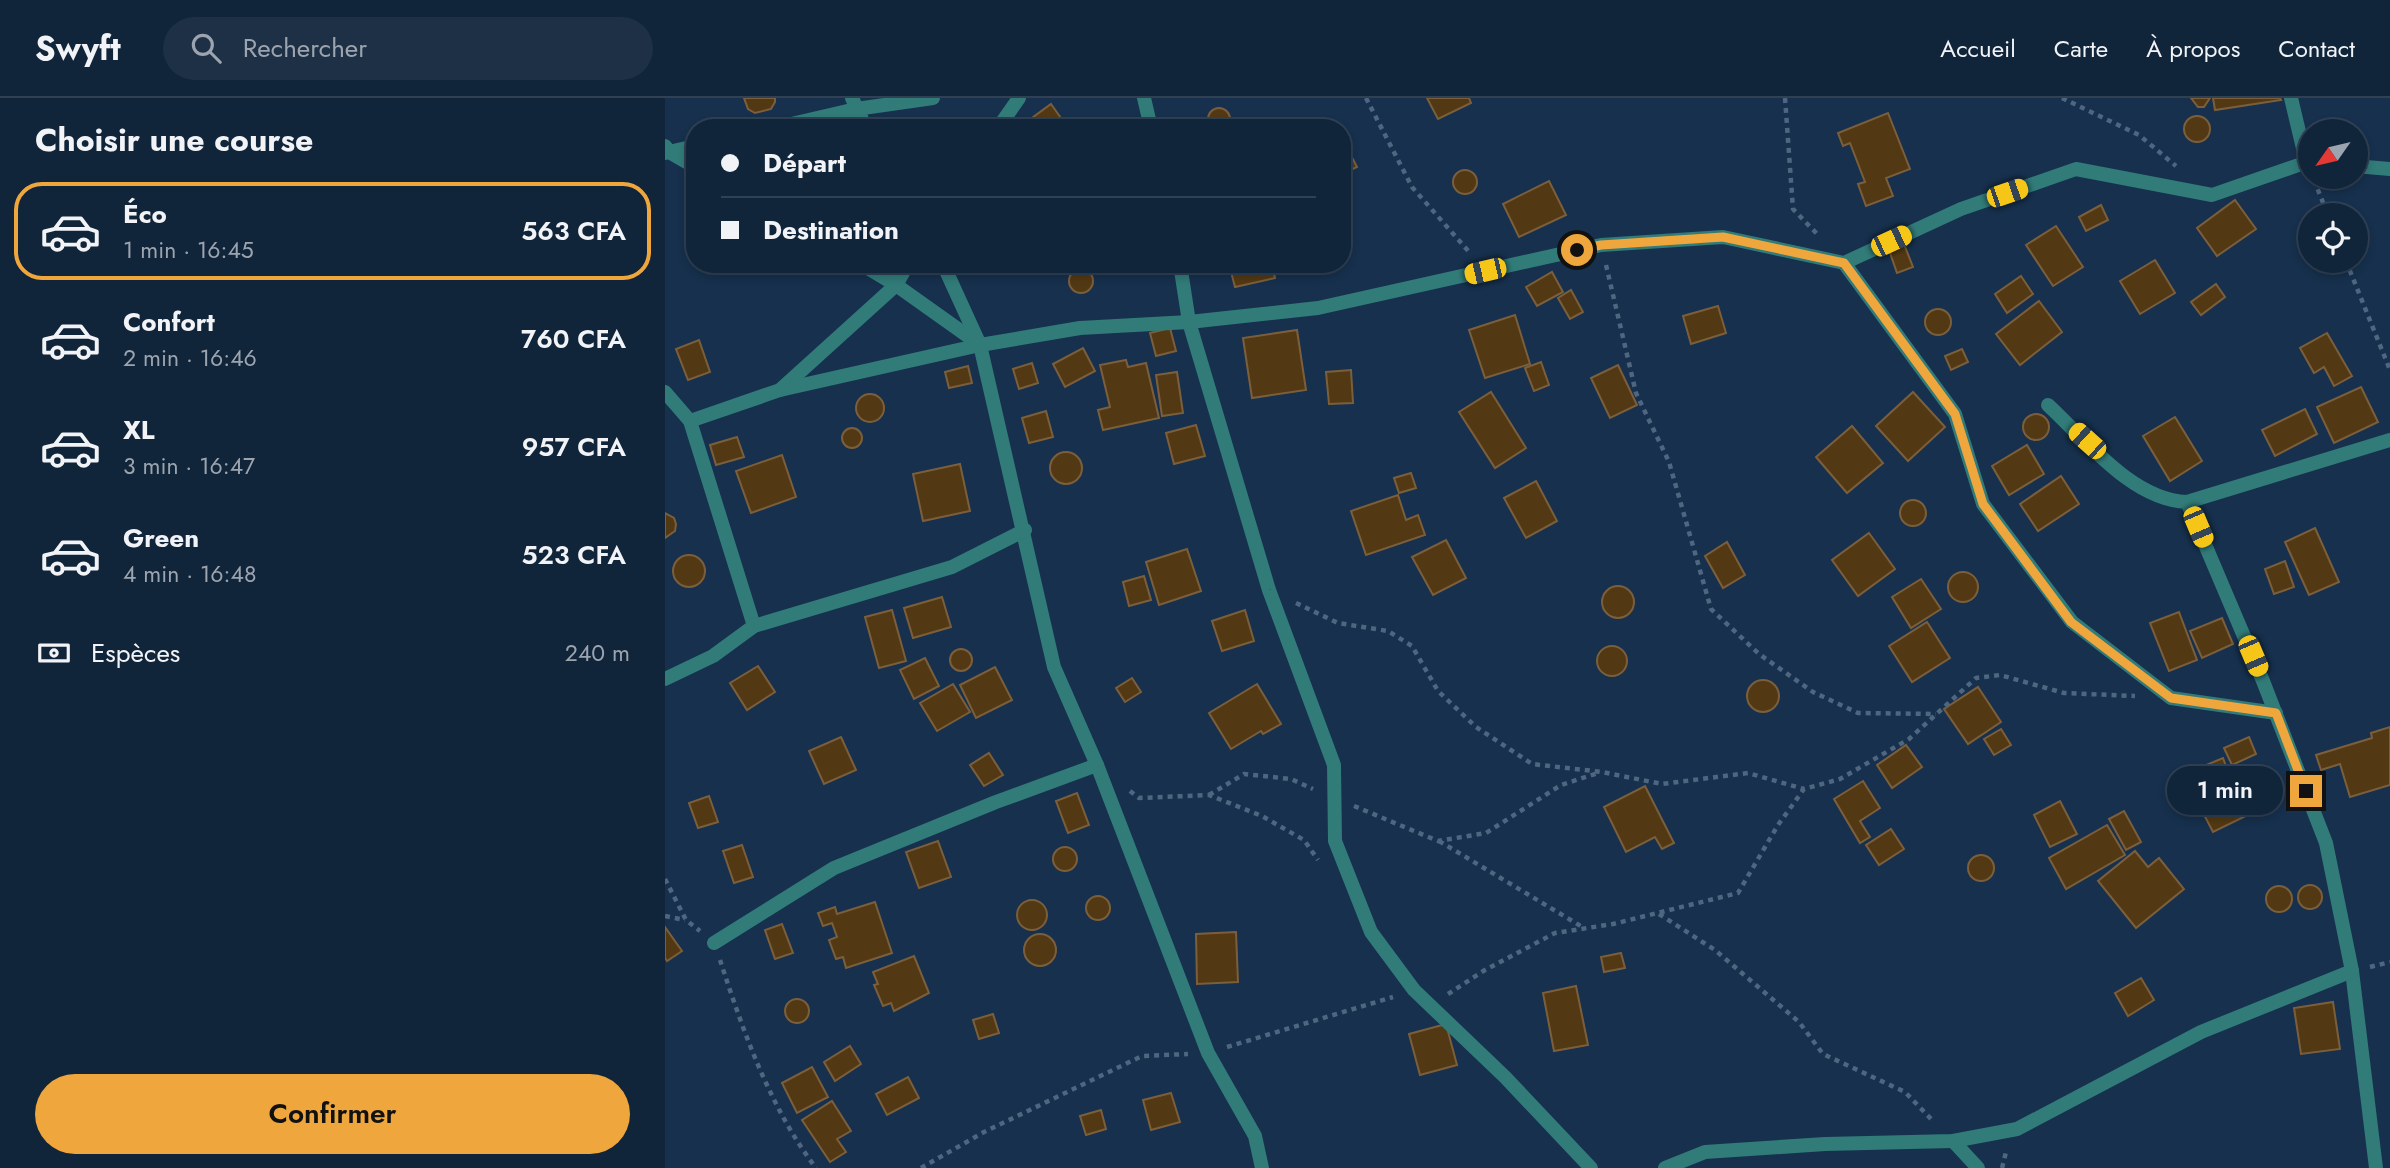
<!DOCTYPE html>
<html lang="fr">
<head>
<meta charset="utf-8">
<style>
  :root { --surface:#10243a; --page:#1e3045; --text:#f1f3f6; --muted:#9ca4af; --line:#304154; --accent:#efa73d }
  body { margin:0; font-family:Jost,sans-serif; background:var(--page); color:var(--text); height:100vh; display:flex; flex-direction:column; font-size:26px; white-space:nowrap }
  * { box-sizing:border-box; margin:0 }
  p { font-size:23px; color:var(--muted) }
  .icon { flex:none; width:38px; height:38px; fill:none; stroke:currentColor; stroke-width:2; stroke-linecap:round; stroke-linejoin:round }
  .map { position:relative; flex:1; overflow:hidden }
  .drawer { display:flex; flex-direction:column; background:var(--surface); width:665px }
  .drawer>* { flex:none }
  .top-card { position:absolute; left:21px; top:21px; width:665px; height:154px; border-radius:28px; box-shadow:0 4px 10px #0003,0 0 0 2px var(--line); display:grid; align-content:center; height:154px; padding:0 35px; background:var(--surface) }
  .needle { width:46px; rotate:236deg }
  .fabs { position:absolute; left:1633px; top:21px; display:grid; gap:14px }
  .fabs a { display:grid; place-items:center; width:70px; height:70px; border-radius:50%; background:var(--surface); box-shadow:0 4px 10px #0003,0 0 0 2px var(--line); font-size:35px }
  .end { position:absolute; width:32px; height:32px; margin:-16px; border:9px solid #efa73d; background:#111; box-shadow:0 0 0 4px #111 }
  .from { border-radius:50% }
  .bubble { position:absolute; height:49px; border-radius:24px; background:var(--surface); box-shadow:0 4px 10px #0003,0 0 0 2px var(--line); font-size:23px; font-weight:600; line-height:49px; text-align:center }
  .car { position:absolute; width:21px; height:42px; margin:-21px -10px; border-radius:9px; box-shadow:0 0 5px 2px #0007; background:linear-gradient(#f5c518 24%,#345 0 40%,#f5c518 0 76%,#345 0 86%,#f5c518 0) }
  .top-card b { display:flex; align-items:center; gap:24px; height:66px; font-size:26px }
  .top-card b+b { border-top:2px solid var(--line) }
  .top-card i { width:18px; height:18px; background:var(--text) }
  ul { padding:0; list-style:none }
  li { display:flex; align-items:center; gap:21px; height:98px; margin:0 14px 10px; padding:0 21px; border:4px solid transparent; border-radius:28px }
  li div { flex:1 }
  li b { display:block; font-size:26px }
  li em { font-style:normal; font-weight:600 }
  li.active { border-color:var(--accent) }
  li>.icon { width:63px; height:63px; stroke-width:1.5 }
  h2 { padding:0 35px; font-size:32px; line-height:84px }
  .pay { display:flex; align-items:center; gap:18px; height:77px; padding:0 35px; font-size:26px }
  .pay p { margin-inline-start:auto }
  .primary-button { display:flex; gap:14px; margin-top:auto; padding:14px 35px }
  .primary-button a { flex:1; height:80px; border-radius:42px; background:var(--accent); color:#111; font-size:28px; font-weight:600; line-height:80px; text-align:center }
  header { display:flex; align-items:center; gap:42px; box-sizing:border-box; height:98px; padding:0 35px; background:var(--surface); border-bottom:2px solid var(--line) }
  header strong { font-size:33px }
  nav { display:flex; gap:38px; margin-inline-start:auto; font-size:24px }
  .search { width:490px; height:63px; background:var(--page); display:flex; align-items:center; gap:18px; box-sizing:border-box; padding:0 24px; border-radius:38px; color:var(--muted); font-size:26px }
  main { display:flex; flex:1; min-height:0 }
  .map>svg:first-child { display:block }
</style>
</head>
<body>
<header>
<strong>Swyft</strong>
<div class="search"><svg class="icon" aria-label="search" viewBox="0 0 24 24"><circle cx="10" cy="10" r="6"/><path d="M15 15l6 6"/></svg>Rechercher</div>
<nav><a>Accueil</a><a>Carte</a><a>À propos</a><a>Contact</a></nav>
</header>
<main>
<section class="drawer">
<h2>Choisir une course</h2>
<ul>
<li class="active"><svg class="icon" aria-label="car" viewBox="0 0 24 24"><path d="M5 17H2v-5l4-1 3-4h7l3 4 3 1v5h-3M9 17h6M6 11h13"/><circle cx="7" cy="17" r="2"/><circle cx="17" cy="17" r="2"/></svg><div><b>Éco</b><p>1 min · 16:45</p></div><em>563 CFA</em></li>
<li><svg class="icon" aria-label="car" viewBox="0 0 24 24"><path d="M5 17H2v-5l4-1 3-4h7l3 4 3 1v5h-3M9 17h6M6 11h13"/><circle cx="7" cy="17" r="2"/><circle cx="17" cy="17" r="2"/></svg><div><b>Confort</b><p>2 min · 16:46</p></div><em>760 CFA</em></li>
<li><svg class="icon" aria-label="car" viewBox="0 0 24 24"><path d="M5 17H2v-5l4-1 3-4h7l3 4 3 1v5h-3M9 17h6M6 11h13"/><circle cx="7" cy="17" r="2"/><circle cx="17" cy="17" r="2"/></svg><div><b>XL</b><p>3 min · 16:47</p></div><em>957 CFA</em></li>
<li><svg class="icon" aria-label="car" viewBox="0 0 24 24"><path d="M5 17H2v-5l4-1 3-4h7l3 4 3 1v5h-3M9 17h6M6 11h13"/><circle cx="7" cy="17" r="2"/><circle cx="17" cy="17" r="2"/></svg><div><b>Green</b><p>4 min · 16:48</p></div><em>523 CFA</em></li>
</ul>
<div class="pay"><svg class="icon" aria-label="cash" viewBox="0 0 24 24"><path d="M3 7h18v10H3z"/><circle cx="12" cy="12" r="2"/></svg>Espèces<p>240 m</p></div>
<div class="primary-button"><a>Confirmer</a></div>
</section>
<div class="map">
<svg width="1725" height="1070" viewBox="0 0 1725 1070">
  <rect width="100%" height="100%" fill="#16304d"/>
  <!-- building -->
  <g fill="#533913" stroke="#7b5f3c" stroke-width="2">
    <polygon points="79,0 110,0 110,4 106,11 90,15 83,11"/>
    <polygon points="762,0 804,0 806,5 773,21"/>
    <polygon points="1526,0 1545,0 1539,9 1533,9"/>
    <polygon points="1548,0 1615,0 1616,2 1550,12"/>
    <polygon points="386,6 403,30 363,30 360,25"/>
    <circle cx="554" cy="21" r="11"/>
    <polygon points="1223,15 1245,71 1221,80 1228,98 1201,108 1193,86 1200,84 1185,45 1178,48 1173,35"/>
    <circle cx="1532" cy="31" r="13"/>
    <polygon points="677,40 692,69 677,76"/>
    <circle cx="800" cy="84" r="12"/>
    <polygon points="884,83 901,117 854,139 838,106"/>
    <polygon points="1570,102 1591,131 1552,158 1532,130"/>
    <polygon points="1436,107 1443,122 1421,133 1414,119"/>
    <polygon points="1391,128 1418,169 1388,188 1361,147"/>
    <polygon points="1239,146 1248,169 1232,175 1224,152"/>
    <polygon points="1490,162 1510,195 1475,216 1455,183"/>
    <polygon points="564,166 607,166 610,180 570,189"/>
    <circle cx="416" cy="183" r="12"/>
    <polygon points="887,174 898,194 872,208 861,189"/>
    <polygon points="1356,178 1368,196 1342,215 1330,196"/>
    <polygon points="1551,186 1560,199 1536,217 1526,204"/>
    <polygon points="906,192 918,214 905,221 893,200"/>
    <polygon points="1374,203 1397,234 1355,267 1331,236"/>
    <polygon points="1053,208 1061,235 1026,246 1018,218"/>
    <circle cx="1273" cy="224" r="13"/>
    <polygon points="850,217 865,266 820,280 804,232"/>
    <polygon points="505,230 511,253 491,258 485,235"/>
    <polygon points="632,232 641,292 587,300 578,240"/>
    <polygon points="1662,235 1687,278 1669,288 1659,269 1649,275 1635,250"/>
    <polygon points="34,242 45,274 23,282 11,251"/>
    <polygon points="418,250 430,273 400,289 388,266"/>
    <polygon points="1297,251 1303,264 1286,272 1280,258"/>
    <polygon points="461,262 463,269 481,265 494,320 438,332 433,312 445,309 435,267"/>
    <polygon points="876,264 884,287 869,293 860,270"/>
    <polygon points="367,265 373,285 354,291 348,271"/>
    <polygon points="953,267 972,307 945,320 926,280"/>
    <polygon points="303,268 307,285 284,290 280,274"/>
    <polygon points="686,272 688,305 664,306 661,274"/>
    <polygon points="512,274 518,315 497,318 491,277"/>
    <polygon points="1696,289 1713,324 1669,345 1652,309"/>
    <polygon points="826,294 861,350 830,370 794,314"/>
    <polygon points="1248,294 1280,329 1243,363 1211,328"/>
    <circle cx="205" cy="310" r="14"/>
    <polygon points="1640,311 1652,336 1610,358 1597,332"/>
    <polygon points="381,313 388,339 364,345 357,320"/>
    <circle cx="1371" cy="329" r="13"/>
    <polygon points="1510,319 1537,363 1505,383 1478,338"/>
    <polygon points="531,327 540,358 509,366 501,335"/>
    <polygon points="1187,328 1218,365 1182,395 1151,359"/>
    <circle cx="187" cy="340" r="10"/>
    <polygon points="72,339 79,359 51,367 45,347"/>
    <polygon points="1362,347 1379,376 1344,397 1327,368"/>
    <circle cx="401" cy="370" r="16"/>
    <polygon points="117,357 131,399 86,415 71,373"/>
    <polygon points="295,366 305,413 258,423 248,376"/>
    <polygon points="746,375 751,390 734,395 729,380"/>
    <polygon points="1396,378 1414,406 1373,433 1355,406"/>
    <polygon points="871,383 892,423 861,440 839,400"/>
    <polygon points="733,397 741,422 753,417 760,437 701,457 686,413"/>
    <circle cx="1248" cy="415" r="13"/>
    <polygon points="0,415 9,420 11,426 10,433 0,440"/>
    <polygon points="1650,430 1674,484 1644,497 1620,444"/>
    <polygon points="1204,435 1230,471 1193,498 1167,462"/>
    <polygon points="781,442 801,480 768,497 747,459"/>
    <polygon points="1062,444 1080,477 1058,490 1040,458"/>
    <polygon points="522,451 536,493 494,507 481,464"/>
    <circle cx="24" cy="473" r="16"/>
    <polygon points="1620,463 1629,489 1609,496 1600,471"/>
    <circle cx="1298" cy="489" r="15"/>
    <polygon points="479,478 486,502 464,508 458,484"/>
    <polygon points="1256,481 1276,511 1246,530 1227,499"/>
    <circle cx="953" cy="504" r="16"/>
    <polygon points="277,499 286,529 248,540 239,510"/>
    <polygon points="227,512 241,563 214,570 200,519"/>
    <polygon points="580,512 589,543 557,553 547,523"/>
    <polygon points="1514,514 1532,562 1504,573 1485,525"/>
    <polygon points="1557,520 1568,546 1537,560 1525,533"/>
    <polygon points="1262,524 1285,560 1247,584 1224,548"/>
    <circle cx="947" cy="563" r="15"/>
    <circle cx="296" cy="562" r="11"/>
    <polygon points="260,560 274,588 249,601 235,572"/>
    <polygon points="93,568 110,594 82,612 65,585"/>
    <polygon points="330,569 347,602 311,620 295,587"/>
    <polygon points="467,580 476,594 460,604 451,590"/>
    <circle cx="1098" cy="598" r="16"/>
    <polygon points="288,586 305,614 272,633 255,605"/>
    <polygon points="592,586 616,626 598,636 596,633 566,651 544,615"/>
    <polygon points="1313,589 1336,624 1303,646 1279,611"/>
    <polygon points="1725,629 1725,687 1685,699 1675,666 1656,672 1651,657 1707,640 1706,635"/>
    <polygon points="1336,631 1346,647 1329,657 1319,641"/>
    <polygon points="176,639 191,672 159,686 144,653"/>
    <polygon points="1584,639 1591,656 1567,667 1559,650"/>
    <polygon points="1241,647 1257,669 1227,690 1212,667"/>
    <polygon points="324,655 338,677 319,688 305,667"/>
    <polygon points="1558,660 1569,690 1545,699 1534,670"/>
    <polygon points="1198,683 1215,710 1195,723 1205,739 1195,745 1169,701"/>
    <polygon points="980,688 1009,745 997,751 990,739 961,754 939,709"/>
    <polygon points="1580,690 1591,713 1548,734 1536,711"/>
    <polygon points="412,695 424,727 403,735 391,703"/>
    <polygon points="44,698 53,724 33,730 24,705"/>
    <polygon points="1395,703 1412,736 1385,749 1369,717"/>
    <polygon points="1459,713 1476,744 1461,752 1444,721"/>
    <polygon points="1442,727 1460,757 1401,791 1384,760"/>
    <polygon points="1226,731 1239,751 1214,767 1201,747"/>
    <polygon points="273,743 286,779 254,790 241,754"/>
    <polygon points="77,747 88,779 69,785 58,753"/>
    <circle cx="400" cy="761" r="12"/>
    <polygon points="1470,753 1483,769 1494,760 1519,791 1471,830 1433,783"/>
    <circle cx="1316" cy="770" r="13"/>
    <circle cx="1645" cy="799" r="12"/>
    <circle cx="1614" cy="801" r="13"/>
    <circle cx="433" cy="810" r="12"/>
    <circle cx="367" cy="817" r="15"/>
    <polygon points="210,804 227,855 181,870 178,859 171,861 164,842 172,839 167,825 158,828 153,815 170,809 172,816"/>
    <polygon points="117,826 128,855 110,861 100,832"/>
    <polygon points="0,829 17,853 2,863 0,860"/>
    <polygon points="571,834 573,884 532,886 531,836"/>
    <circle cx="375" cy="852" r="16"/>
    <polygon points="956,855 960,870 939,874 936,859"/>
    <polygon points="249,858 264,895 229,913 226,905 218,908 209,887 213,886 208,874"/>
    <polygon points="1476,880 1489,902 1463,918 1450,895"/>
    <polygon points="911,888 923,947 889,953 878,895"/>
    <circle cx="132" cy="913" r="12"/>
    <polygon points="1668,904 1675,951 1636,956 1629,910"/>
    <polygon points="328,916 334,935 314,941 308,922"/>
    <polygon points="781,926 792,967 755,977 744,936"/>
    <polygon points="185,948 196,966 170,983 159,964"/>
    <polygon points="147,969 163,999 132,1015 117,985"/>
    <polygon points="243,979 254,1000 222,1017 211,996"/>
    <polygon points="506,995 515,1024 486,1032 478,1002"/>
    <polygon points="167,1003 186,1033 172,1041 181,1054 165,1064 137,1022"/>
    <polygon points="436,1012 441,1031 421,1037 415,1018"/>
  </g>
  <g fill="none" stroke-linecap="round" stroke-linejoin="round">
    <!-- path -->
    <g stroke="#4f6680" stroke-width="4.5" stroke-dasharray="5 5" stroke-linecap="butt">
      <polyline points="701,0 747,89 806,156"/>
      <polyline points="1120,0 1128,111 1154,138"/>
      <polyline points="1397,0 1474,37 1511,68"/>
      <polyline points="1649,82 1663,117"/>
      <polyline points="1681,163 1725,272"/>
      <polyline points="941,167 971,295 1004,364 1046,511 1094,556 1148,594 1193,615 1271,616"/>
      <polyline points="631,505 673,525 723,533 747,548 773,593 811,629 867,666 937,674 997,686 1083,675 1139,691"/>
      <polyline points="465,693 474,700 544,697 597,718 639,742 653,762"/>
      <polyline points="544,697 579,676 626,681 648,691"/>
      <polyline points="689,708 773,743 821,735 896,687 933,675"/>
      <polyline points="774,743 919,830"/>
      <polyline points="0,781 21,822 35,833"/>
      <polyline points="994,816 1050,852 1134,924 1158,956 1240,994 1268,1023"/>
      <polyline points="0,818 20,822"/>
      <path d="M55 862C78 933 105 1010 151 1070"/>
      <polyline points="1705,869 1725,864"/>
      <polyline points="783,896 820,872 890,835 948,826 1073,795 1113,727 1139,691 1175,681 1244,641 1311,580 1335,577 1399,595 1470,598"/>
      <polyline points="562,949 728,899"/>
      <polyline points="256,1070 319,1034 477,958 523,956"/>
      <polyline points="1337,1070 1341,1054"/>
    </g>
    <!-- minor -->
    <g stroke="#317b79" stroke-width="14">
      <polyline points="187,0 201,30"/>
      <polyline points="479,0 486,30"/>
      <polyline points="1626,0 1641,63"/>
      <polyline points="109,30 191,11 268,0"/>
      <polyline points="333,30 354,0"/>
      <polyline points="0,48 4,54 30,69"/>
      <polyline points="0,55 30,48"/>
      <polyline points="1690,68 1725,71"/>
      <polyline points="1179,165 1290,316 1318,406 1407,524 1506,600 1611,615"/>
      <polyline points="196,166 231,187 314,246"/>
      <polyline points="278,166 315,247 389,569 432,667 543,955 590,1038 597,1070"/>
      <polyline points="515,166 524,224 604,492 669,667 670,743 706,834 749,892 840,979 926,1070"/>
      <polyline points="115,292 315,247 415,230 524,224 653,210 936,147 1058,139 1179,165 1296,111 1411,71 1547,97 1645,63"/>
      <polyline points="0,294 25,323 89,528"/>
      <polyline points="25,323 115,292 231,187 243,166"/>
      <polyline points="1522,404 1725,342"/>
      <polyline points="0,581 48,558 89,528 287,469 360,432"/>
      <polyline points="49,845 169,770 331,704 432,667"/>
      <polyline points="1687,873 1711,1070"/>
      <polyline points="1288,1043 1313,1070"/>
      <path d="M1000 1070 1040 1054 1160 1046 1288 1043 1352 1031 1536 934 1687 873 1661 745 1598 583 1522 404C1467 402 1421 342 1383 307"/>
    </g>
  </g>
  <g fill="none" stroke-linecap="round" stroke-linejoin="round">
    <!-- route -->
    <polyline stroke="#efa73d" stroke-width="9" points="912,152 936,147 1058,139 1179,165 1290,316 1318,406 1406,524 1506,600 1611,615 1641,693"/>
  </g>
</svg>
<div class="fabs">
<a><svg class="needle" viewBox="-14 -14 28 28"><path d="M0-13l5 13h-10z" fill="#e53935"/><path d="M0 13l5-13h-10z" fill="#9ca4af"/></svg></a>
<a><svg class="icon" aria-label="locate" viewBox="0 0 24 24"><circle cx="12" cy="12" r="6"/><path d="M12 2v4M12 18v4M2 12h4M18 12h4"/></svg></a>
</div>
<i class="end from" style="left:912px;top:152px"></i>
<i class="end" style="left:1641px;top:693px"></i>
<div class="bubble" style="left:1502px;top:668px;width:116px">1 min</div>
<i class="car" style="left:1342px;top:95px;rotate:71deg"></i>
<i class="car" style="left:1226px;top:143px;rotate:65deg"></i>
<i class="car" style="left:820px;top:173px;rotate:257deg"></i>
<i class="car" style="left:1422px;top:343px;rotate:312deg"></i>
<i class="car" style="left:1533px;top:429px;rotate:157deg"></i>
<i class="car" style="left:1588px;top:558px;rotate:157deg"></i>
<div class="top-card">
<b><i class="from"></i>Départ</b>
<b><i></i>Destination</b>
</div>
</div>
</main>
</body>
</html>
